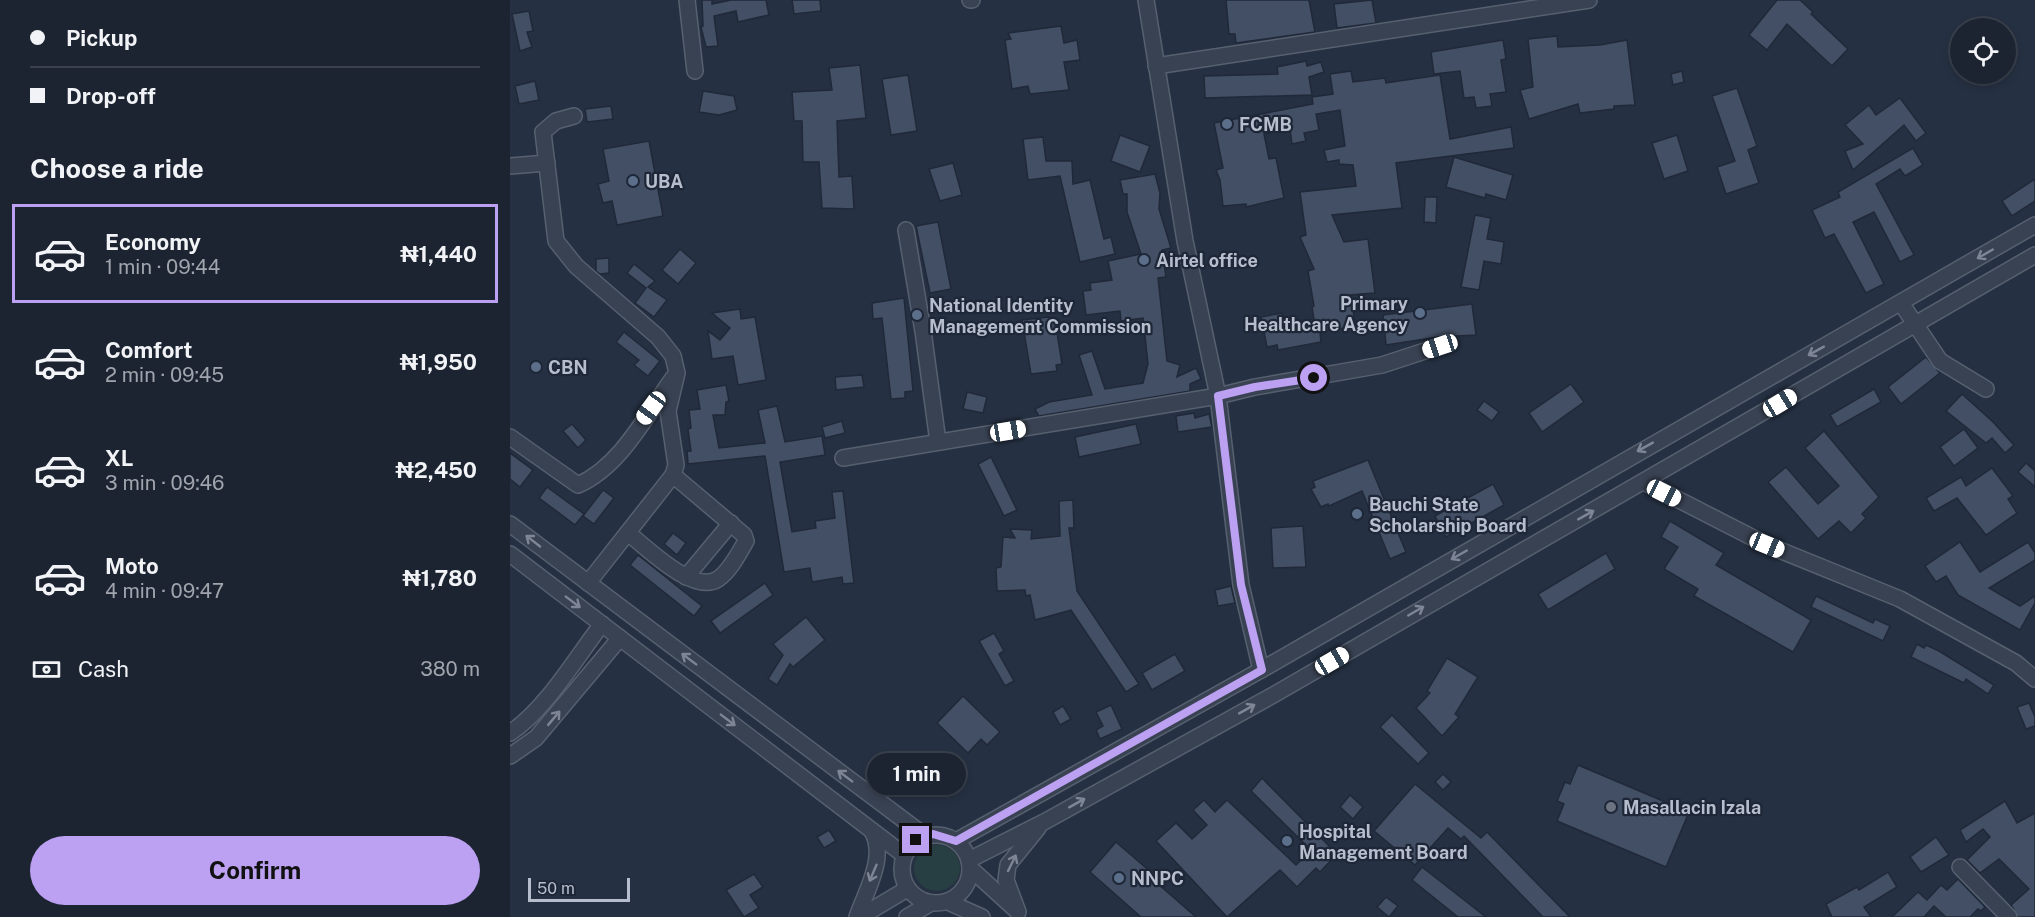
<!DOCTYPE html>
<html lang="en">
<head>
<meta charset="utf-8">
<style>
  :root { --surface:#1c2432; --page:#252c3a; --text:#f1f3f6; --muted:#a0a4ac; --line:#3a414d; --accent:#bca0f2 }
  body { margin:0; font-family:"Public Sans",sans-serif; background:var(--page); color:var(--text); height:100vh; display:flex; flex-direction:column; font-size:22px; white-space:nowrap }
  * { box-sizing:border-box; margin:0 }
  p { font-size:20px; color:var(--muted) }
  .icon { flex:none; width:33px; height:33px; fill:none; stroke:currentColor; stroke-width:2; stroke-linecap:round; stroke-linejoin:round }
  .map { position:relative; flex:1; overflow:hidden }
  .drawer { display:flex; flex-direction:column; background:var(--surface); width:510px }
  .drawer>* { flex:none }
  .top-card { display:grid; align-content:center; height:132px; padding:0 30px; background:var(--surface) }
  .tools { position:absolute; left:1440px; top:18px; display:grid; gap:12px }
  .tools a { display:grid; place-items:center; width:66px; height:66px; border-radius:50%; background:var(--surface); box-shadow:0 3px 9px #0003,0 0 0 2px var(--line); font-size:30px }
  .scale { position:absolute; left:18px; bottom:15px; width:102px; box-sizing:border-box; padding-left:6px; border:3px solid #b6bdcc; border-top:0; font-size:16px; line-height:21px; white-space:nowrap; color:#b6bdcc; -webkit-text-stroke:4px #1e2737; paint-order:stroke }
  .end { position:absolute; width:27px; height:27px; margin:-14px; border:8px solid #bca0f2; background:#111; box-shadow:0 0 0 3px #111 }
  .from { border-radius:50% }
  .bubble { position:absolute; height:42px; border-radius:21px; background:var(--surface); box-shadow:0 3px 9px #0003,0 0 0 2px var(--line); font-size:20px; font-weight:700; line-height:42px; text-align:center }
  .car { position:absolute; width:18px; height:36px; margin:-18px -9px; border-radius:8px; box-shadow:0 0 4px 2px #0007; background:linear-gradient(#fff 24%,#345 0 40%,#fff 0 76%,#345 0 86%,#fff 0) }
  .top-card b { display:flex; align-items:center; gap:21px; height:57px; font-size:22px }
  .top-card b+b { border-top:2px solid var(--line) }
  .top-card i { width:15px; height:15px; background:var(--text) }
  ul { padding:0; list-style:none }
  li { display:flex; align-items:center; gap:18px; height:99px; margin:0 12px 9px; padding:0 18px; border:3px solid transparent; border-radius:0px }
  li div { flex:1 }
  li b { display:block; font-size:22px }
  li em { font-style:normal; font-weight:700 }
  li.current { border-color:var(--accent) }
  li>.icon { width:54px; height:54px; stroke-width:1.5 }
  h2 { padding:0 30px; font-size:27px; line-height:72px }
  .pay { display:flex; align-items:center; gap:15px; height:66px; padding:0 30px; font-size:22px }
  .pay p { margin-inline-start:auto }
  .button { display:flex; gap:12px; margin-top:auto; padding:12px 30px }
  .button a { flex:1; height:69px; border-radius:36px; background:var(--accent); color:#111; font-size:24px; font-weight:700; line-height:69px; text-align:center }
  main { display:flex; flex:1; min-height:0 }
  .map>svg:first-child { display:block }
</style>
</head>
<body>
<main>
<section class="drawer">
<div class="top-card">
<b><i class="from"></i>Pickup</b>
<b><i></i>Drop-off</b>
</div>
<h2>Choose a ride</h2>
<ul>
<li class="current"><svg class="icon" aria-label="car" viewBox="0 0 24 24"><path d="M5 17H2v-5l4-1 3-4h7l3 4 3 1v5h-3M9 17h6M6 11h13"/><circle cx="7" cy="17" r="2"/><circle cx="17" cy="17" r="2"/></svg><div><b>Economy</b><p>1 min · 09:44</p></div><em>₦1,440</em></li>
<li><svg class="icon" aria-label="car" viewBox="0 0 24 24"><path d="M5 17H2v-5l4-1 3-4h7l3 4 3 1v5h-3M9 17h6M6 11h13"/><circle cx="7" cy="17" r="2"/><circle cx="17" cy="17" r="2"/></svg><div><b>Comfort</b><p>2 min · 09:45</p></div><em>₦1,950</em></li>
<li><svg class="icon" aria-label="car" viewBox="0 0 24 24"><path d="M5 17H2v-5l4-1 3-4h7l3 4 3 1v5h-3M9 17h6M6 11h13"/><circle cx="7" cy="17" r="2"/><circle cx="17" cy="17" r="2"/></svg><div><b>XL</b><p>3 min · 09:46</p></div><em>₦2,450</em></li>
<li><svg class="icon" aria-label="car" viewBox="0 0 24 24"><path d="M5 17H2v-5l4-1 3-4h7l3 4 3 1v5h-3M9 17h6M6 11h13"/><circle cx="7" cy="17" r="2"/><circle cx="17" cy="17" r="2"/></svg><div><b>Moto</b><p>4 min · 09:47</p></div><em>₦1,780</em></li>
</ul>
<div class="pay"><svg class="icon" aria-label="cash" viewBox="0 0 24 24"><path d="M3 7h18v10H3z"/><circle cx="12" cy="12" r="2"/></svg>Cash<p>380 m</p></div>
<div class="button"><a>Confirm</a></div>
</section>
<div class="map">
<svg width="1525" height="917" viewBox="0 0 1525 917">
  <rect width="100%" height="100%" fill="#253042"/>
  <!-- green -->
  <circle fill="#273e43" cx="427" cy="868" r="23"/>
  <!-- building -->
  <g fill="#434f64" stroke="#202939" stroke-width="1.5">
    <polygon points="192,0 202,0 202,4 221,0 256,0 259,15 228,22 226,11 204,16 208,46 196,47 191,27 193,26"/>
    <polygon points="282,0 310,0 311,11 284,14"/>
    <polygon points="716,0 799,0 805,32 726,43 725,34 719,34"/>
    <polygon points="862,0 866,23 827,28 824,4"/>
    <polygon points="1267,0 1290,0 1303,12 1301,14 1338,49 1322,66 1277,24 1257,50 1239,35"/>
    <polygon points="19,11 23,31 17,32 22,47 10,51 2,14"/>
    <polygon points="551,26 554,43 567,40 570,60 554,62 559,90 520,94 518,86 502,89 495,40 501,39 498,33"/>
    <polygon points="1047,36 1048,47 1090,45 1117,40 1125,105 1104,106 1104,109 1070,113 1068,104 1019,119 1010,90 1023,87 1018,39"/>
    <polygon points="993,40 996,59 991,60 996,92 980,94 982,106 966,108 964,97 954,98 950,71 924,74 921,52"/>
    <polygon points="796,61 797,66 811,62 814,72 799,77 802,95 695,98 694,76 768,74 767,67"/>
    <polygon points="350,65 356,118 327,121 329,177 342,176 344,209 312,208 309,162 293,162 292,121 284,121 282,92 322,90 319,68"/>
    <polygon points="841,71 843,82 875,78 876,83 930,75 940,139 1001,127 1004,148 886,163 892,208 822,215 834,242 858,239 865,293 840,295 846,326 810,332 811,342 768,350 767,345 757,347 751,317 772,313 774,325 804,319 802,307 804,306 798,271 804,269 790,237 796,235 790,192 846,186 843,165 829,164 829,160 817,162 814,150 835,146 830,110 806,114 809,130 794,133 796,141 782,144 780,129 754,134 759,159 766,158 774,198 736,207 736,204 713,206 710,180 706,170 713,168 704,123 803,104 802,97 823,94 820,74"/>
    <polygon points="1172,71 1174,82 1163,85 1161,74"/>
    <polygon points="398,75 407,131 381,135 372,79"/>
    <polygon points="25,81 29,100 9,104 5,86"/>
    <polygon points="1227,88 1247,146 1238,150 1249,183 1216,194 1207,167 1225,161 1202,96"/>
    <polygon points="193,91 224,96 227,110 209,115 189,112"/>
    <polygon points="1390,98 1416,133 1406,141 1394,125 1343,170 1335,151 1353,144 1335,125 1359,105 1366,115"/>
    <polygon points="101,106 103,119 77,122 75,109"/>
    <polygon points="610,135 640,146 630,172 601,161"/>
    <polygon points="1167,135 1178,171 1154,179 1142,143"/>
    <polygon points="533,137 536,161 562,161 563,184 580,180 594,239 601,237 605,254 570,262 550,176 518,180 513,139"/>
    <polygon points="139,141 153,216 107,225 102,201 93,203 88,184 99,181 93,149"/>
    <polygon points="1403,148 1413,165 1395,176 1390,169 1366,184 1404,255 1390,262 1364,212 1343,222 1374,284 1356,293 1324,234 1315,238 1302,210 1330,197 1328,192"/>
    <polygon points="944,157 1003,175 996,200 976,194 975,198 936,187"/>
    <polygon points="443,163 452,195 430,201 419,169"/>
    <polygon points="645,174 650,193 649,209 661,248 652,250 656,277 648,278 657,361 670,365 667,377 686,368 691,379 680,384 680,391 529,416 525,409 539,402 582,395 569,355 582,351 595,389 633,383 638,364 633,318 611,321 610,311 576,315 573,291 581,290 580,283 602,280 598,261 631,254 617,212 617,194 613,194 610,180"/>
    <polygon points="1525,179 1525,201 1502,216 1492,201"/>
    <polygon points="915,197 927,197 926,223 914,222"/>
    <polygon points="965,215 981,218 977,239 994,242 991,264 974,261 969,290 951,287"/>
    <polygon points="428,222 441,289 420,293 406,226"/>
    <polygon points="170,249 186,263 168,284 152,270"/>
    <polygon points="99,258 99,273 90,274 86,271 86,259"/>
    <polygon points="124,264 145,281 138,287 157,300 144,317 125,303 136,288 117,273"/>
    <polygon points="394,298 403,391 395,392 395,398 381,399 372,318 363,319 362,303"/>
    <polygon points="962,304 966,335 928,337 876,345 873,315"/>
    <polygon points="230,309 231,319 245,317 256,380 228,385 223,356 202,359 198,331 210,340 220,328 202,313"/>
    <polygon points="539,317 539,321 545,320 552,364 546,365 547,371 521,374 512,320"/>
    <polygon points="114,332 150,361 138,376 124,365 129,360 106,342"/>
    <polygon points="1416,357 1430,373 1391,404 1378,387"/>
    <polygon points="352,375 354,387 326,390 325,377"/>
    <polygon points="1061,384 1074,402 1032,432 1019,413"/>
    <polygon points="216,385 219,401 216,402 215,415 203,415 209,448 255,443 248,410 267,406 275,442 312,436 315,455 270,462 282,532 306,528 305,521 325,518 322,492 333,491 344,583 333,584 332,577 302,582 300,568 274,572 255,456 178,464 177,451 181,451 178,429 181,428 179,410 190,409 187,390"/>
    <polygon points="1364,389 1371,402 1327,427 1320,415"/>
    <polygon points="457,392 477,397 473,413 453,409"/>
    <polygon points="1452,394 1483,422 1504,445 1495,453 1482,438 1476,443 1436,411"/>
    <polygon points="974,401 989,412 982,421 967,410"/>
    <polygon points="684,413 685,418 699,414 702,427 668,432 666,416"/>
    <polygon points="332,421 335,433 315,438 312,427"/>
    <polygon points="62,424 76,440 68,448 53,431"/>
    <polygon points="626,424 631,444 569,457 565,437"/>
    <polygon points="1454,429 1468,448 1444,466 1430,447"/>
    <polygon points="1314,431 1369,497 1352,514 1356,518 1341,533 1329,521 1308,539 1258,482 1276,467 1308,504 1329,486 1295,448"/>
    <polygon points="0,453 23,470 10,487 0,479"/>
    <polygon points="481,457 507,510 494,516 468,464"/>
    <polygon points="858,460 896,552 880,559 852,491 819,506 818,504 811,507 801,489 805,487 803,481"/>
    <polygon points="1516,463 1525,471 1525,487 1508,472"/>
    <polygon points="1482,468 1503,496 1498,499 1507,513 1476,535 1447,498 1424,511 1416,498 1451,477 1456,486"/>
    <polygon points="983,484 994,505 936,537 925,516"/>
    <polygon points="37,487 74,514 65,525 29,498"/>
    <polygon points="93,490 104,498 84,524 73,516"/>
    <polygon points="563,500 564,528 559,528 567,591 629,684 616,692 561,610 525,620 520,595 516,596 515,590 487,591 486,568 491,567 493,537 505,538 500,529 522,530 521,539 550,536 549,501"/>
    <polygon points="1160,521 1214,553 1206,565 1301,620 1283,652 1184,596 1188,589 1154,569 1168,547 1151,537"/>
    <polygon points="793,526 796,567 763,568 761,528"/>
    <polygon points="163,533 176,543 167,555 154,544"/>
    <polygon points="1450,542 1470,572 1518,542 1525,553 1525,560 1479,588 1510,606 1525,596 1525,603 1510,630 1448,595 1436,576 1426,582 1415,566"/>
    <polygon points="1096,553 1105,569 1038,610 1028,594"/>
    <polygon points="128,555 192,606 184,616 120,565"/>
    <polygon points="255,583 263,595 210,633 201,621"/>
    <polygon points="721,586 725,603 708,606 705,590"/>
    <polygon points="1306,596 1363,623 1365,619 1380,626 1373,641 1301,607"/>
    <polygon points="296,617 315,640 283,667 280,664 267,685 258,679 273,655 263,644"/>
    <polygon points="484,633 494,651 489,654 504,681 495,686 469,641"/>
    <polygon points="1407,644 1414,648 1416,645 1429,651 1484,685 1478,694 1456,679 1454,683 1401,657"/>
    <polygon points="665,654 675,671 642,690 632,673"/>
    <polygon points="937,658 968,677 945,714 949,717 932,736 906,708 920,693 917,691"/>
    <polygon points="453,696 490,732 477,745 471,739 458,753 427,723"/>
    <polygon points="1519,703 1525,717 1525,726 1516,729 1507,707"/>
    <polygon points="601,705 612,729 590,739 586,730 593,726 586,712"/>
    <polygon points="553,706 561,719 550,725 543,712"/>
    <polygon points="882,715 919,753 908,764 870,727"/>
    <polygon points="1068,765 1179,812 1156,867 1047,821 1054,804 1047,801 1055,782 1060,784"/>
    <polygon points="933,774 941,782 933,790 925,782"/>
    <polygon points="752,778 827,854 810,872 806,868 787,887 770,870 717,917 646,841 666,823 682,839 697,825 683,810 694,800 705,812 717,800 786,865 801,850 741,791"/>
    <polygon points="905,784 971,838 977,832 1060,917 1033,917 954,836 951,839 938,828 905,865 864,831"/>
    <polygon points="840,795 853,807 843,819 830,807"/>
    <polygon points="1495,801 1507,823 1525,813 1525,917 1508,917 1501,905 1519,889 1489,859 1470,873 1457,860 1480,837 1473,829 1456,842 1450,830"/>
    <polygon points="319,830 326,841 314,848 307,837"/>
    <polygon points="1426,837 1439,855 1411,872 1400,857"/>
    <polygon points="606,842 650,880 647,883 686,917 631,917 580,872"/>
    <polygon points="912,867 976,917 948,917 902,880"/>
    <polygon points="1378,872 1387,887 1354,907 1361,917 1322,917 1316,904 1347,887 1349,890"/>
    <polygon points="244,874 253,887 240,895 249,908 234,917 216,890"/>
    <polygon points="1448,879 1475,907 1471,911 1468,909 1460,917 1436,917 1424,906 1414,917 1382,917 1408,892 1417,900 1431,885 1437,890"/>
    <polygon points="876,897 888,906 879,917 867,907"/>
  </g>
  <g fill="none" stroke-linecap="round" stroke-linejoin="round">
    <!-- minor casing -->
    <g stroke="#57606f" stroke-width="18">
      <g id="minor">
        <polyline points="177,0 185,71"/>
        <polyline points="460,0 462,0"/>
        <polyline points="636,0 675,241 708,396 731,585 751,670"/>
        <polyline points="646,66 1079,0"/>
        <polyline points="64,116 46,121 33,132 46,241 66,266 148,337 163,356 167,373 158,411 166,465 163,475 78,583"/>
        <polyline points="0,166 37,163"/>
        <polyline points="396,230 413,331 428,442"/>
        <polyline points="1391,303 1430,361 1476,389"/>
        <path d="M0 437 68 485C111 466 137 414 163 378"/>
        <polyline points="333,458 708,396 745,387 872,365 930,346"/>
        <polyline points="1134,482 1257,545 1390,599 1506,663 1525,679"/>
        <polyline points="0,524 415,836"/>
        <path d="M118 533C137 548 184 595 208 579 220 571 229 553 236 541L234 535 163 475"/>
        <polyline points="0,554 394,855"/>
        <polyline points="176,577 221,523"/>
        <path d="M0 733C36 709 65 659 92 624"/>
        <polyline points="0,756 26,738 110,638"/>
        <circle cx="426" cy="869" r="34"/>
        <polyline points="446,841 751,670 1525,225"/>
        <polyline points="459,860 534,822 765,694 1525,255"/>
        <polyline points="1450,867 1499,917"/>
        <polyline points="460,868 505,909"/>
        <polyline points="438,902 472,917"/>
        <polyline points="508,912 496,880 498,865 528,828"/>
        <path d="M347 917C356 891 377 857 362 831"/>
        <polyline points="350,917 397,889"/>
        <polyline points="397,917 421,903"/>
      </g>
    </g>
    <!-- minor -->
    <use href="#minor" stroke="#394252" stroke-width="15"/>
  </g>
  <!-- one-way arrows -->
  <defs><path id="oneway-shaft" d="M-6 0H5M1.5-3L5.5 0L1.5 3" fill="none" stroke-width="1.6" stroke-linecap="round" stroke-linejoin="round" transform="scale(1.5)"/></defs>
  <g stroke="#7e8695">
    <use href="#oneway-shaft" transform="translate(1475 254) rotate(150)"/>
    <use href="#oneway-shaft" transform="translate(1306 351) rotate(151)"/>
    <use href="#oneway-shaft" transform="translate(1135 447) rotate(151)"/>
    <use href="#oneway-shaft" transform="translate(1076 515) rotate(-29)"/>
    <use href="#oneway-shaft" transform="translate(23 541) rotate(-142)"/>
    <use href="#oneway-shaft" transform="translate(949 555) rotate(150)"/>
    <use href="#oneway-shaft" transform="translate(63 602) rotate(37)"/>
    <use href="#oneway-shaft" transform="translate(906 611) rotate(-30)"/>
    <use href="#oneway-shaft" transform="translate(179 659) rotate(-143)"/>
    <use href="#oneway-shaft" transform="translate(737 709) rotate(-29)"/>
    <use href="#oneway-shaft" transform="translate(44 718) rotate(-50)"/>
    <use href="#oneway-shaft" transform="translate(218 720) rotate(37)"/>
    <use href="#oneway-shaft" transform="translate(335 776) rotate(-143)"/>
    <use href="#oneway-shaft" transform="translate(567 803) rotate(-29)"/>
    <use href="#oneway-shaft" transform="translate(502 863) rotate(-64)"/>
    <use href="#oneway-shaft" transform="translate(363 873) rotate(113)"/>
  </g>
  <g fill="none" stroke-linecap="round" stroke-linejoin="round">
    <!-- route -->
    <polyline stroke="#bca0f2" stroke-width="8" points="406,840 423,834 446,841 752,670 731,585 708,396 745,387 804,378"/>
  </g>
  <!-- markers -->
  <g fill="#5c6f8a" stroke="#1e2737" stroke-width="2">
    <circle cx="717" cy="124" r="6"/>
    <circle cx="123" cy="181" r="6"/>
    <circle cx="634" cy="260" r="6"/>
    <circle cx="910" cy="313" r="6"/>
    <circle cx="407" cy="315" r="6"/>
    <circle cx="26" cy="367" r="6"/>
    <circle cx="847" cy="514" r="6"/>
    <circle cx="777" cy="841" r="6"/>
    <circle cx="609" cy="878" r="6"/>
  </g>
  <circle fill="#6b7280" stroke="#1e2737" stroke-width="2" cx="1101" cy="807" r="6"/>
  <g text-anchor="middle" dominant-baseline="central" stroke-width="4.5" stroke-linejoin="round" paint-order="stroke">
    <!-- poi labels -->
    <g font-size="18" font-weight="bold" fill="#b6bdcc" stroke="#1e2737" text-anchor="start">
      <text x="729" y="124">FCMB</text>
      <text x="135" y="181">UBA</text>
      <text x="646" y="260">Airtel office</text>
      <text x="898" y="303" text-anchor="end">Primary<tspan x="898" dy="21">Healthcare Agency</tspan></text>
      <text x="419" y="305">National Identity<tspan x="419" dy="21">Management Commission</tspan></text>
      <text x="38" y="367">CBN</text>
      <text x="859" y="504">Bauchi State<tspan x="859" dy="21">Scholarship Board</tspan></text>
      <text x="1113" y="807">Masallacin Izala</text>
      <text x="789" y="831">Hospital<tspan x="789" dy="21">Management Board</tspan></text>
      <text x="621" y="878">NNPC</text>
    </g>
  </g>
</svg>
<div class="tools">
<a><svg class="icon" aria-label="locate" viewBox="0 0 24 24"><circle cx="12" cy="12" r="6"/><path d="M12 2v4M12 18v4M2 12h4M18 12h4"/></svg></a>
</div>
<div class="scale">50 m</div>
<i class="end from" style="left:804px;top:378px"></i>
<i class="end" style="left:406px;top:840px"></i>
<div class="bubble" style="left:357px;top:753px;width:99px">1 min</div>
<i class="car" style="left:930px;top:346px;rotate:252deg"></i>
<i class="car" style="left:1270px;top:403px;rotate:59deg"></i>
<i class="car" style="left:141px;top:408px;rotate:216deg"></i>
<i class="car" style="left:498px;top:431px;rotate:80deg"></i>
<i class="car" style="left:1154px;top:493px;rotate:117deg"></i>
<i class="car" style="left:1257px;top:545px;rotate:112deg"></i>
<i class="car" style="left:822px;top:661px;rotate:60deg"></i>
</div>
</main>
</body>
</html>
